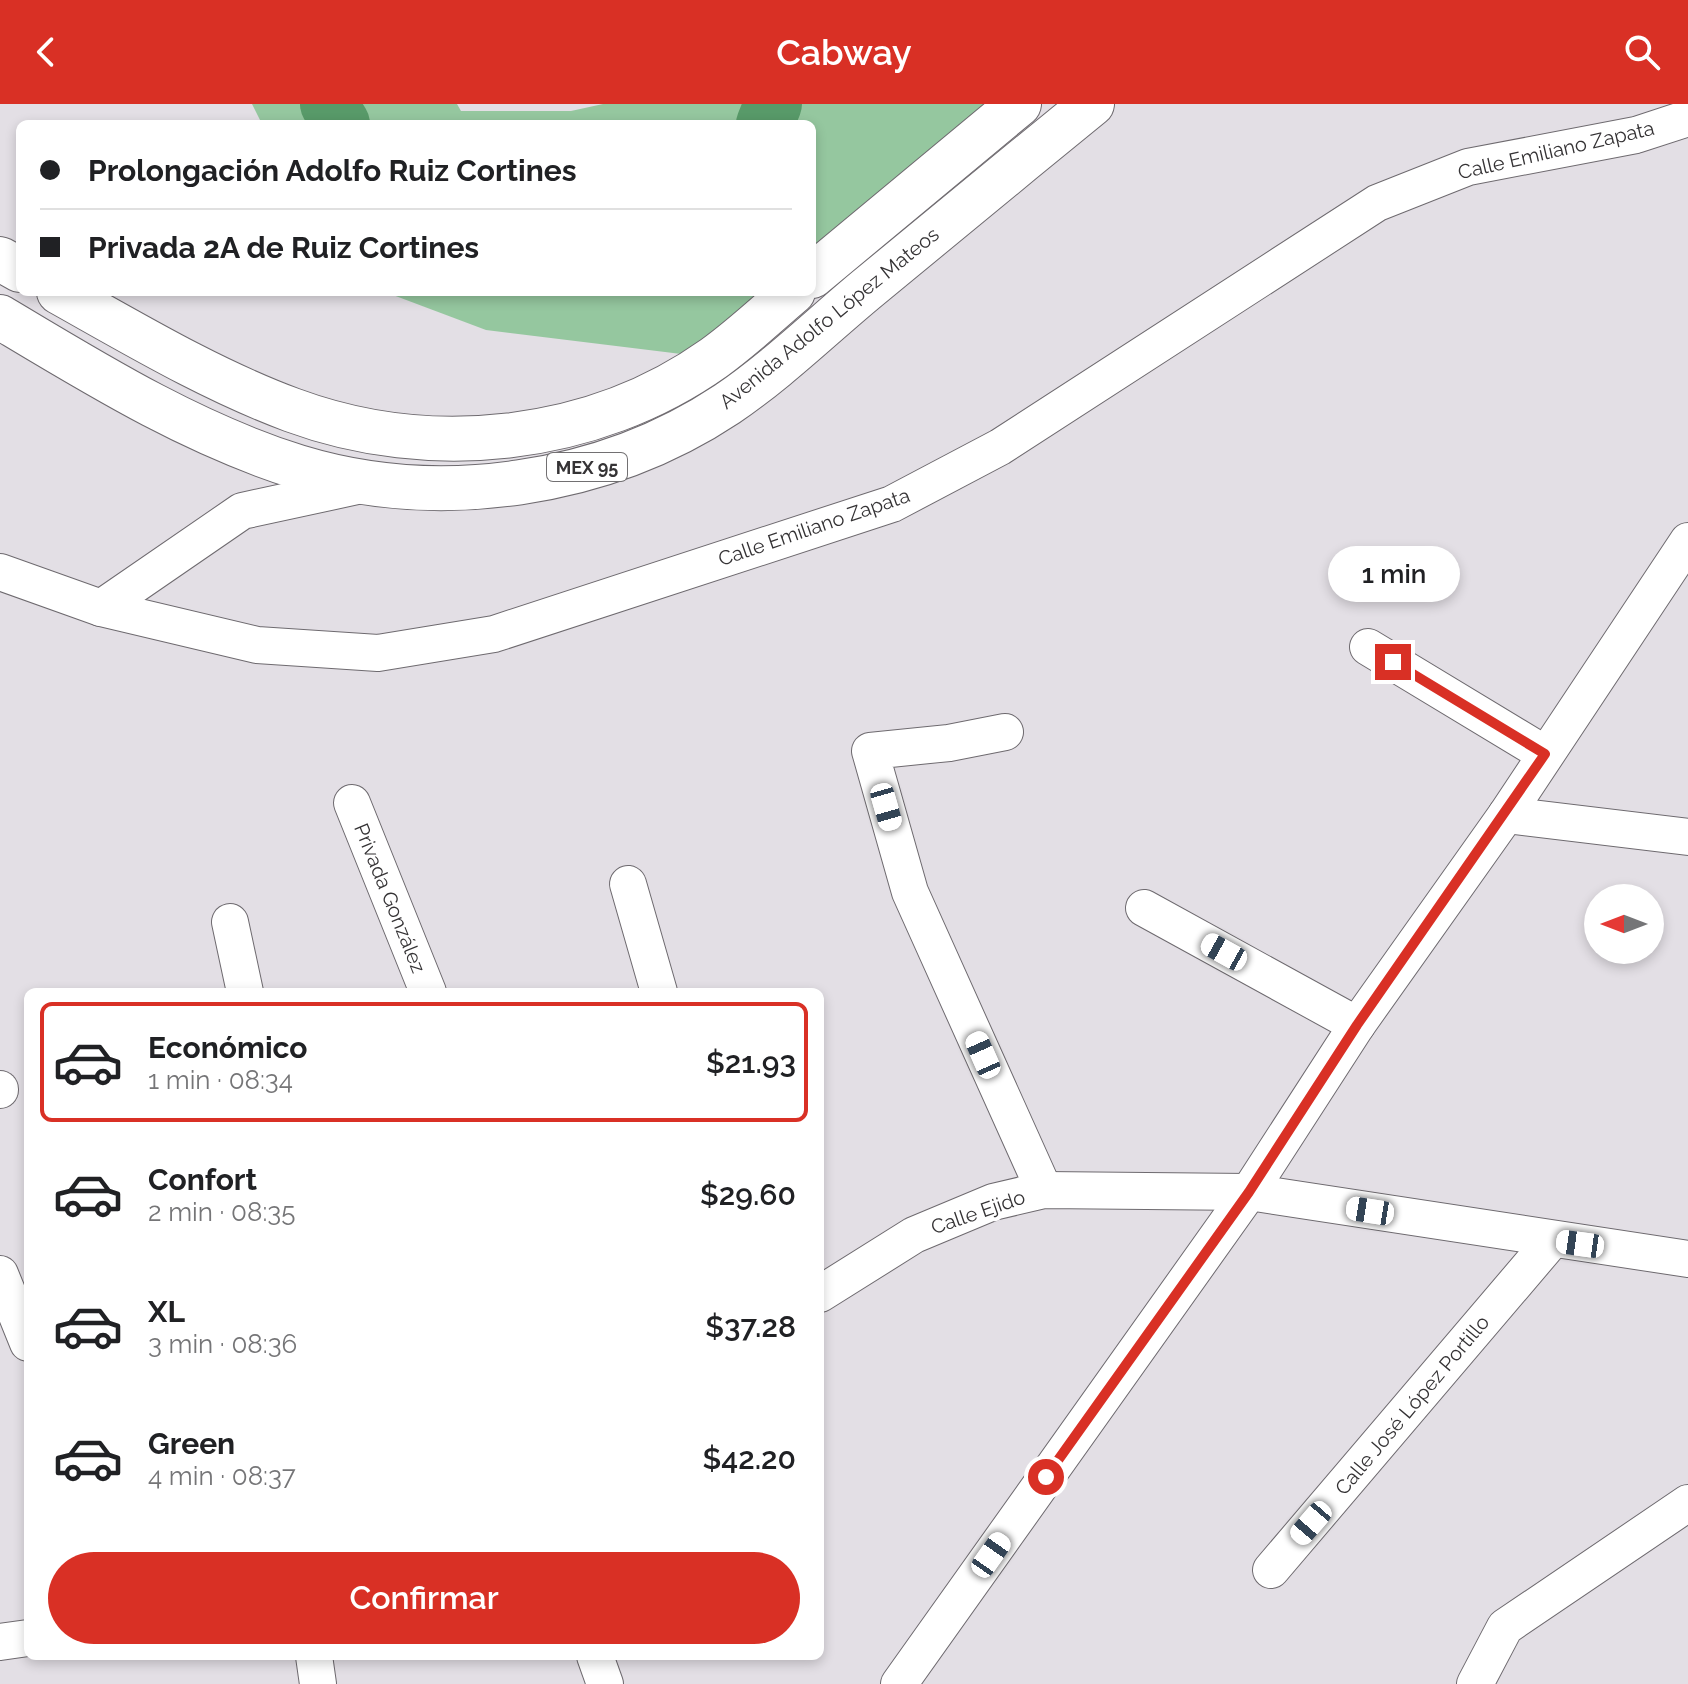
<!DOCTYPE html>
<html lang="es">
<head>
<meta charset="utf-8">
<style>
  :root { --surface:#fff; --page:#f2f2f2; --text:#202124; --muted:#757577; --line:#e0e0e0; --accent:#d93025 }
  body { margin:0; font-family:Raleway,sans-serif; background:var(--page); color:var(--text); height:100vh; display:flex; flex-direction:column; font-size:30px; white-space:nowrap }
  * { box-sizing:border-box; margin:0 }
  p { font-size:26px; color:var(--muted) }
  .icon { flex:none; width:44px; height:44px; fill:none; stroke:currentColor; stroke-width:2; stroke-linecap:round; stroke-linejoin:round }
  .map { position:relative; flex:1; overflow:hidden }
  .panel { position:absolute; left:24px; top:884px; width:800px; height:672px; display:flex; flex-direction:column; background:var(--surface); border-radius:12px; box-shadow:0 4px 12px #0003 }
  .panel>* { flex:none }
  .top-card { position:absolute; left:16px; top:16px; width:800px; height:176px; border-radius:12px; box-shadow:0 4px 12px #0003; display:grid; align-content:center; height:176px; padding:0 24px; background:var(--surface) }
  .needle { width:52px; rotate:270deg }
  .tools { position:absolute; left:1584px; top:780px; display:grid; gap:16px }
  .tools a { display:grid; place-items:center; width:80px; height:80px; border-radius:50%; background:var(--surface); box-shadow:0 4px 12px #0003; font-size:40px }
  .end { position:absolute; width:36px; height:36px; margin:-18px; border:10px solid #d93025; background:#fff; box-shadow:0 0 0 4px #fff }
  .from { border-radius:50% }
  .bubble { position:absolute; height:56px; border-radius:28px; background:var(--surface); box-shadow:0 4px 12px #0003; font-size:26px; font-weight:600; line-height:56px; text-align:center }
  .car { position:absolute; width:24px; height:48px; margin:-24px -12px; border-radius:10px; box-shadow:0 0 6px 2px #0007; background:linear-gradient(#fff 24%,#345 0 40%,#fff 0 76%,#345 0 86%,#fff 0) }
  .top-card b { display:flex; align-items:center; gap:28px; height:76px; font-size:30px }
  .top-card b+b { border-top:2px solid var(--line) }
  .top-card i { width:20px; height:20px; background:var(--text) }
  ul { padding:14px 0 0; list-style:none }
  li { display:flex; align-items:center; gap:24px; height:120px; margin:0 16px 12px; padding:0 8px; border:4px solid transparent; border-radius:12px }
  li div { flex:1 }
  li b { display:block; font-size:30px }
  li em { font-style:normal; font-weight:600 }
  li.active { border-color:var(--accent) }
  li>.icon { width:72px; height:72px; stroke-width:1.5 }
  .button { display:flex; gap:16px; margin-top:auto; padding:16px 24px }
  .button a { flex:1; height:92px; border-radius:48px; background:var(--accent); color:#fff; font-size:32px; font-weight:600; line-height:92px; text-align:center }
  header { display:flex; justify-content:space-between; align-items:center; height:104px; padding:0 24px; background:var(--accent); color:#fff; font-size:36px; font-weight:600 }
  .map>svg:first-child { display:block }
</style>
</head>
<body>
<header><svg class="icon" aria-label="back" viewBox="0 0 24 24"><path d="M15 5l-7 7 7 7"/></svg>Cabway<svg class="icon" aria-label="search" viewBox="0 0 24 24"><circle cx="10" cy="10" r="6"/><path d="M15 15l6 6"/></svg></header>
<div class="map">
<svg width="1688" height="1580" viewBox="0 0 1688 1580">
  <rect width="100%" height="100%" fill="#e3dfe5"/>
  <!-- green -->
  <g fill="#95c79f">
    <polygon points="252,0 457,0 461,7 571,7 603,0 1019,0 812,172 812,20 262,20"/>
    <polygon points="385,188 793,188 714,254 486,226"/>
  </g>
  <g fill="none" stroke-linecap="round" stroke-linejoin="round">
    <!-- river -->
    <g stroke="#589a69" stroke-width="58">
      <polyline points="329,0 341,20"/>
      <polyline points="765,20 773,0"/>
    </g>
    <!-- minor casing -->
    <g stroke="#6e6a6f" stroke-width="38">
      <g id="minor">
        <polyline points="0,468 101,504 257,541 378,549 494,530 892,400 1000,343 1377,99 1468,63 1636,31 1688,14"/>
        <polyline points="101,504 242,407 362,381"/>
        <polyline points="1368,543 1545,650"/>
        <polyline points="1005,628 949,639 870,647 910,788 1044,1086"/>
        <polyline points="352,699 428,888"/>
        <polyline points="1506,711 1688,733"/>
        <polyline points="628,780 659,888"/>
        <polyline points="1144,804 1357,921"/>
        <polyline points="230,818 245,888"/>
        <polyline points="0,986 0,985"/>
        <polyline points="0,1170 28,1239"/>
        <polyline points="820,1190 914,1131 993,1098 1044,1086 1249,1088 1688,1155"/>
        <polyline points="1271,1466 1552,1136"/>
        <polyline points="0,1538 28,1534"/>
        <polyline points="314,1552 318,1580"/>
        <polyline points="595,1552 605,1580"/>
        <polyline points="899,1580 1249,1088 1357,921 1506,711 1688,437"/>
        <polyline points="1475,1580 1505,1523 1688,1399"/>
      </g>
    </g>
    <!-- primary casing -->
    <g stroke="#6e6a6f" stroke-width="46">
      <g id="primary">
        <polyline points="0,155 20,166"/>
        <polyline points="812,172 1019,0"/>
        <path d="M59 188C134 230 211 276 292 306 430 357 593 340 714 254 742 234 767 210 793 188"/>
        <path d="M0 213C95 270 192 330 298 363 439 406 604 382 727 300 776 267 822 222 868 184 942 123 1017 61 1092 0"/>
      </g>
    </g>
    <!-- minor -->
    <use href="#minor" stroke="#fff" stroke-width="36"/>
    <!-- primary -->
    <use href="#primary" stroke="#fff" stroke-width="44"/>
  </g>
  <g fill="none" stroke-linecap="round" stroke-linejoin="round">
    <!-- route -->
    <polyline stroke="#d93025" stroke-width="10" points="1046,1373 1249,1088 1357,921 1545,650 1393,558"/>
  </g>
  <g text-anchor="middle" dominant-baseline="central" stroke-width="8" stroke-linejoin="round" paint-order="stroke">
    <!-- shield labels -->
    <rect fill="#fff" stroke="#727072" stroke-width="2" x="547" y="349" width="80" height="28" rx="6"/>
    <g font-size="18" font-weight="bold" fill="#353335">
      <text x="587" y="363">MEX 95</text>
    </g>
    <!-- street labels -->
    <g font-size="20" fill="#353335" stroke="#fff">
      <text transform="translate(1556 46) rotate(-13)">Calle Emiliano Zapata</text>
      <text transform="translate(829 214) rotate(-39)">Avenida Adolfo López Mateos</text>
      <text transform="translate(814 423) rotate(-19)">Calle Emiliano Zapata</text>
      <text transform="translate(390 794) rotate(68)">Privada González</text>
      <text transform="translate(978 1108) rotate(-19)">Calle Ejido</text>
      <text transform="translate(1412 1301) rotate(-50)">Calle José López Portillo</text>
    </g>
  </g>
</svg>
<div class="tools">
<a><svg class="needle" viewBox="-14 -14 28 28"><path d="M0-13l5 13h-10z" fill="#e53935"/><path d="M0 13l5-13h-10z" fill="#757577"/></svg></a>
</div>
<i class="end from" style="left:1046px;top:1373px"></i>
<i class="end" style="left:1393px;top:558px"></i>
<div class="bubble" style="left:1328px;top:442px;width:132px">1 min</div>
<i class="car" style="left:886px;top:703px;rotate:164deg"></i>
<i class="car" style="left:1224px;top:848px;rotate:299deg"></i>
<i class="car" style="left:983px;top:951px;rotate:336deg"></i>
<i class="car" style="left:1370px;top:1107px;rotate:279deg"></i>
<i class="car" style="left:1580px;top:1140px;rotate:278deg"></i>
<i class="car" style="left:1311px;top:1419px;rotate:221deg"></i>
<i class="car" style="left:991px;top:1451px;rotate:35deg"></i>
<div class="top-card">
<b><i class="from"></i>Prolongación Adolfo Ruiz Cortines</b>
<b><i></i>Privada 2A de Ruiz Cortines</b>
</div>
<section class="panel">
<ul>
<li class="active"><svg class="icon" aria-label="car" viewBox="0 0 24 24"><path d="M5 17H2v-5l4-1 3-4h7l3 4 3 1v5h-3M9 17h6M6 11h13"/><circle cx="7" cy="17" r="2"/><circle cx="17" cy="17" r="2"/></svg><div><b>Económico</b><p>1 min · 08:34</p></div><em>$21.93</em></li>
<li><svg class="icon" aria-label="car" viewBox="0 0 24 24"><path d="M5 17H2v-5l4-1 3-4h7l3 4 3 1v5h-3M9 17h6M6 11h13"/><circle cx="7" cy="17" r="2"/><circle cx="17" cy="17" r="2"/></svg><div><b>Confort</b><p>2 min · 08:35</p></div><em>$29.60</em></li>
<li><svg class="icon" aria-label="car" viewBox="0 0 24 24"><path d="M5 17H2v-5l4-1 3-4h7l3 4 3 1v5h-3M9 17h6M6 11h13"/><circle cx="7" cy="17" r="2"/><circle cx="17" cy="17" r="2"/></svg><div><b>XL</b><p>3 min · 08:36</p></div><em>$37.28</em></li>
<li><svg class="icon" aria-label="car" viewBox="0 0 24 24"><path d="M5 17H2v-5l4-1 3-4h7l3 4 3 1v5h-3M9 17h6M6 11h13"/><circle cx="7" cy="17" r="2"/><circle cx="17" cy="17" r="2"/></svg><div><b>Green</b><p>4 min · 08:37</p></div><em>$42.20</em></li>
</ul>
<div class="button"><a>Confirmar</a></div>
</section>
</div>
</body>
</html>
